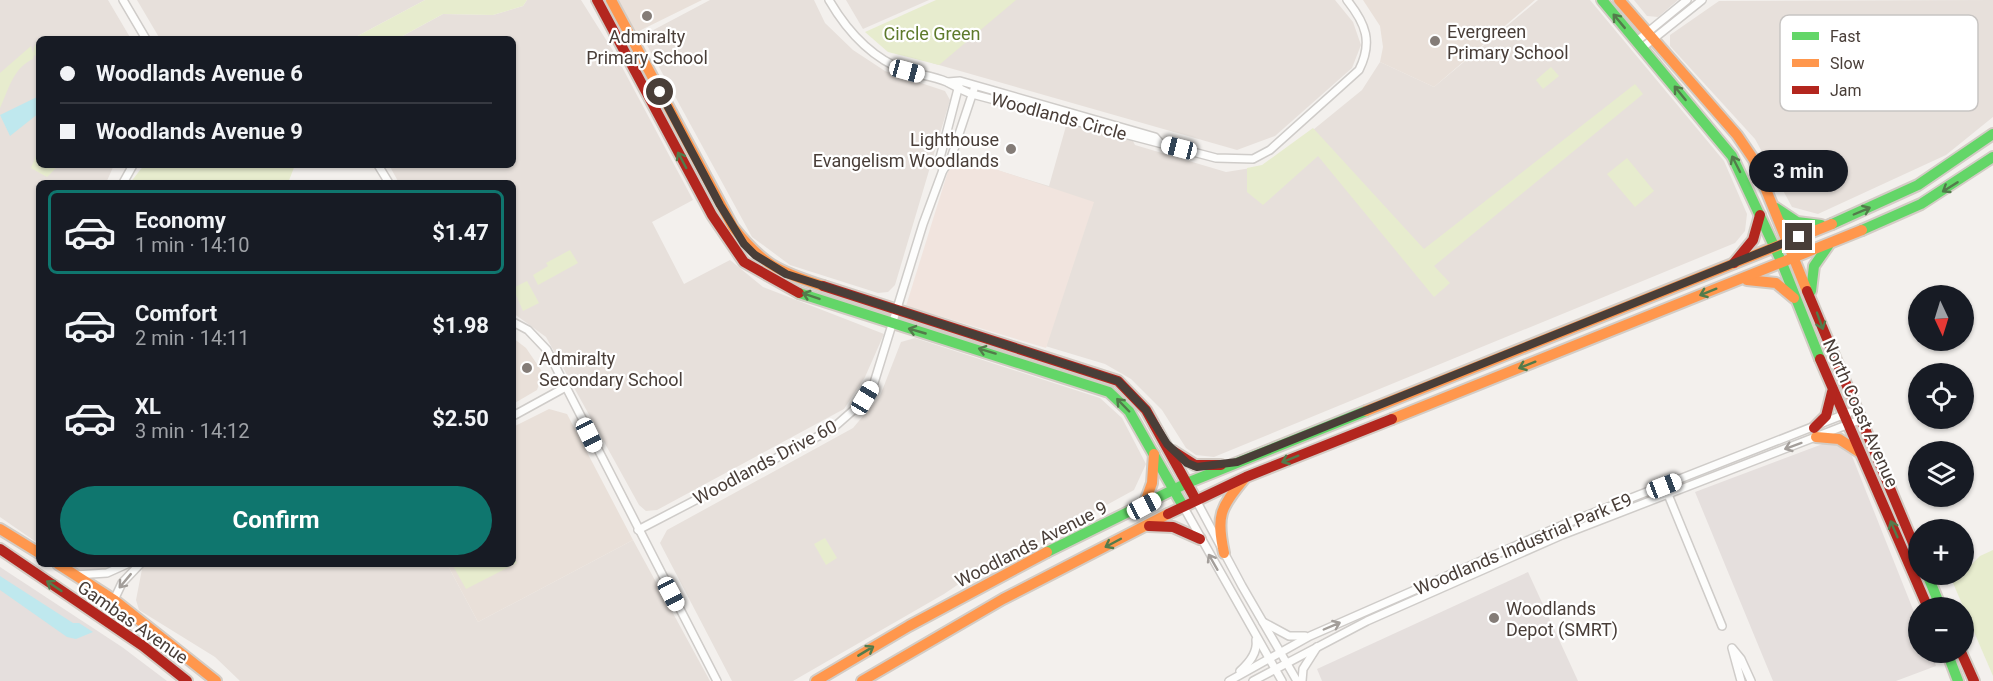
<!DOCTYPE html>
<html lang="en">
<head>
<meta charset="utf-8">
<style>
  :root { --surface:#171b24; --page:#242831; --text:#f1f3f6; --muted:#9ea1a6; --line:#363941; --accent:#0f766e }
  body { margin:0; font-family:Roboto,sans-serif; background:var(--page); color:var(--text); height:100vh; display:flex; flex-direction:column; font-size:22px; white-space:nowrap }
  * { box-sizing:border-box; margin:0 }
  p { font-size:20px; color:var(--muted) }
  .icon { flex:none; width:33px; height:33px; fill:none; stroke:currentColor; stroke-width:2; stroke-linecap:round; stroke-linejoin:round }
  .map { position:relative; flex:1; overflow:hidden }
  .side { position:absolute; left:36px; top:180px; width:480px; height:387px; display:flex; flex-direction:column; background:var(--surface); border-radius:9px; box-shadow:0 2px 4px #0004 }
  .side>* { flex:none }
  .top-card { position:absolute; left:36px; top:36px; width:480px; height:132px; border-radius:9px; box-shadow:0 2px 4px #0004; display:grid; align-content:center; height:132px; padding:0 24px; background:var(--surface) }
  .needle { width:39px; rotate:176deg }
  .fabs { position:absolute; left:1908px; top:285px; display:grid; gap:12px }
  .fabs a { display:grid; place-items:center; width:66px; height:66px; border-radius:50%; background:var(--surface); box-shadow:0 2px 4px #0004; font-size:30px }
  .end { position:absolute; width:27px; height:27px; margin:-14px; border:8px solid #493e38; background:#fff; box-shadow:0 0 0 3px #fff }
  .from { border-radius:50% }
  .bubble { position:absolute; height:42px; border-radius:21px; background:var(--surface); box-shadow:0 2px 4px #0004; font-size:20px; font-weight:700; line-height:42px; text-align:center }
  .car { position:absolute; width:18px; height:36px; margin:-18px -9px; border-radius:8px; box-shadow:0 0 4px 2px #0007; background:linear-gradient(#fff 24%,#345 0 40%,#fff 0 76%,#345 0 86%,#fff 0) }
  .top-card b { display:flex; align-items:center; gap:21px; height:57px; font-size:22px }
  .top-card b+b { border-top:2px solid var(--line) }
  .top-card i { width:15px; height:15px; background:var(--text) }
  ul { padding:10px 0 0; list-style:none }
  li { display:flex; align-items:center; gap:18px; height:84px; margin:0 12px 9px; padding:0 12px; border:3px solid transparent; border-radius:9px }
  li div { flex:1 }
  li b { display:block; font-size:22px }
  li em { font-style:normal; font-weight:700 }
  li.current { border-color:var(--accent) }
  li>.icon { width:54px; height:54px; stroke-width:1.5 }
  .action { display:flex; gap:12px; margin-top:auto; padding:12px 24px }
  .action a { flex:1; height:69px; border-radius:36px; background:var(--accent); color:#fff; font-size:24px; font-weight:700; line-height:69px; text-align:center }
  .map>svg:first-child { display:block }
</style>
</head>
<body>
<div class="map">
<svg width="1993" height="681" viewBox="0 0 1993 681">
  <rect width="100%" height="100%" fill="#f3f0ed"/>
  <!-- residential -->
  <g fill="#e7e0db">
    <polygon points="0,0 108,0 131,39 39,39 39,165 114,165 106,183 39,183 39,544 0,517"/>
    <polygon points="137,0 425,0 352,39 160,39"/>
    <polygon points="527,0 581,0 615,54 693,200 652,222 684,284 730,260 763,287 884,334 865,377 844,409 657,510 646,511 639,505 546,337 513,313 513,183 399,183 389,165 513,165 513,39 397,39 443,14 493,15 523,6"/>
    <polygon points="710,0 814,0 825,23 853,50 885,71 945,91 950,100 895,285 888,292 878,293 790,265 752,237 642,36"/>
    <polygon points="846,0 929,0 863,29"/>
    <polygon points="1007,0 1335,0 1353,22 1361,45 1352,68 1275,136 1237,150 932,63"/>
    <polygon points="1538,0 1590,0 1724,161 1747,214 1745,231 1735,243 1214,457 1196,455 1186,448 1162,410 1131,379 1105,364 959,320 957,158 1049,186 1068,119 1132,139 1135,145 1226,172 1270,165 1362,90 1380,62 1434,87"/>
    <polygon points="1634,0 1678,0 1658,17 1647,16"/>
    <polygon points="1993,0 1993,117 1946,155 1818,214 1792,207 1755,139 1670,46 1670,35 1719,1"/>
    <polygon points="915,338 1100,398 1122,418 1146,464 1134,490 1039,542 993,561 944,594 793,681 732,681 660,543 667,530 853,428 880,396 901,342"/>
    <polygon points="633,540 710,681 240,681 215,657 139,610 136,600 143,564 447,564 478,622"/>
    <polygon points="67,564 118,564 103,571 83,575"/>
  </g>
  <!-- commercial -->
  <polygon fill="#f1e4de" points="953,155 1094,202 1046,348 906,306"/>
  <!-- industrial -->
  <g fill="#e5dfdd">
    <polygon points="1844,436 1918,622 1918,652 1931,653 1936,666 1896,681 1773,681 1695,492"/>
    <polygon points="0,567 122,647 167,681 0,681"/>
    <polygon points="1528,572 1578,681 1322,681 1317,669"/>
  </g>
  <!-- education -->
  <g fill="#e9e0d9">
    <polygon points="617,0 702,0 635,33"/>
    <polygon points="1363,0 1535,0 1434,87 1380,62 1383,47 1380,26"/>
    <polygon points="513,338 526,348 543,373 537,390 513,404"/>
    <polygon points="549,409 567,414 633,540 478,622 447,564 513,564 513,427"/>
  </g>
  <!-- green -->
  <g fill="#e7ecce">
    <polygon points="425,0 527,0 523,6 493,15 443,14 397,39 352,39"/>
    <polygon points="936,0 1016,0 939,65 888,52 865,32"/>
    <path d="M39 40V58L34 55 33 59C13 68 9 89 0 108V73L31 46 33 53 34 47Z"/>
    <polygon points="1551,67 1559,76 1543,89 1536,80"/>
    <polygon points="1635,84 1643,94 1434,266 1450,283 1434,297 1318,156 1263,205 1247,192 1247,168 1262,165 1313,128 1424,249"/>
    <polygon points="39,148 39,165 59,165 47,177 31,168"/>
    <polygon points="1627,158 1654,191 1635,207 1607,174"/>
    <polygon points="144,165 295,165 288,183 130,183"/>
    <polygon points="570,250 578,263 538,285 533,275 548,266 546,263"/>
    <polygon points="527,281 539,303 523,311 513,288"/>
    <polygon points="825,538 837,558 826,565 814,544"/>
    <polygon points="1993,550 1993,676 1953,583 1980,556"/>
    <polygon points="513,556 517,563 466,589 452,564 513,564"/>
  </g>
  <!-- water -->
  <g fill="#bfe8ee">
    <polygon points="39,96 39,113 10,136 0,115"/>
    <polygon points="0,576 73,623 79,623 93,632 76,639 67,637 0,590"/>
  </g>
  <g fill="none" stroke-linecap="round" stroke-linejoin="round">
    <!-- street casing -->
    <g stroke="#cfccc9" stroke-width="10">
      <g id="street">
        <polyline points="123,0 146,39"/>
        <path d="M829 0C847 31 871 58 906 71 919 75 934 76 947 82 955 86 963 91 972 94L1216 158 1253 159 1270 150 1359 70C1373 42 1366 24 1347 0"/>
        <polyline points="1637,41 1687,0"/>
        <polyline points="1642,48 1702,0"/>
        <polyline points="948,82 960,81 1155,137 1160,143"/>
        <polyline points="378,165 389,183"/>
        <polyline points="943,170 940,158 959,85"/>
        <polyline points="123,183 133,165"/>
        <polyline points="513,322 528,330 547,350 717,681"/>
        <polyline points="513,416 564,388"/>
        <polyline points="1667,492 1722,626"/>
        <polyline points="1196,500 1242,586 1297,681"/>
        <polyline points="1183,506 1282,681"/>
        <polyline points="638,530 832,429 858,406 874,383 923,224 943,170 950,161 975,86"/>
        <polyline points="75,575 107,573 127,564"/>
        <polyline points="114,600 122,583 140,564"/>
        <polyline points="1263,622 1289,636 1305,636"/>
        <path d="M1240 671C1249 663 1258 653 1256 640"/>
        <polyline points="1229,681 1310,636 1565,524 1858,409"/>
        <polyline points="1253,681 1367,621 1562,535 1862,419"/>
        <polyline points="1302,681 1303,669 1317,647"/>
        <polyline points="1741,681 1732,648 1741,659 1751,681"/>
      </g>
    </g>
    <!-- fast casing -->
    <g stroke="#d3ccc5" stroke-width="14">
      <g id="fast">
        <polyline points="1602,0 1732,156 1782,263 1820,359"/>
        <polyline points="1776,208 1797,222 1821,225"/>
        <polyline points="1832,224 1918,185 1993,134"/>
        <polyline points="1862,230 1921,204 1993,157"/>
        <polyline points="1811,291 1814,266 1828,246"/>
        <polyline points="799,293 1109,392 1129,411 1183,506"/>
        <polyline points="1047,552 1187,483 1366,411"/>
        <polyline points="1927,574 1941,608"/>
        <polyline points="1947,652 1958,681"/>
      </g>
    </g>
    <!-- slow casing -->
    <g stroke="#d3ccc5" stroke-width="14">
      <g id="slow">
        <path d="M611 0 733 227C763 265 777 271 823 286"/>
        <polyline points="1619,0 1737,135 1754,160 1807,291"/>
        <polyline points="1747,280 1776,283 1794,298"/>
        <polyline points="1366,411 1832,224"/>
        <polyline points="1392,419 1862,230"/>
        <polyline points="1816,437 1839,439 1859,452"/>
        <polyline points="1144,505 1152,483 1154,454"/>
        <polyline points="0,529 39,553"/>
        <path d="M1224 553C1216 516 1220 508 1244 479"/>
        <polyline points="58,564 114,600 216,681"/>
        <polyline points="816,681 909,626 1047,552"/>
        <polyline points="862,681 1003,599 1168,514"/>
      </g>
    </g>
    <!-- jam casing -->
    <g stroke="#d3ccc5" stroke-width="14">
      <g id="jam">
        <polyline points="597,0 712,215 744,262 799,293"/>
        <polyline points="1734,263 1753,240 1760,215"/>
        <polyline points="823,286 1118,381 1146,410 1196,500"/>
        <polyline points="1807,291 1918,555"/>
        <polyline points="1820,359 1928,608"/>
        <polyline points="1814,428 1826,416 1832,392"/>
        <polyline points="1173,451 1195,465 1221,465"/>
        <polyline points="1168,514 1246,477 1392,419"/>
        <polyline points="1149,526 1173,527 1200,539"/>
        <polyline points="0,549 143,646 187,681"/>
        <polyline points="1961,652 1974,681"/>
      </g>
    </g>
    <!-- street -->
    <use href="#street" stroke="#fdfdfc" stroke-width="7"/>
    <!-- fast -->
    <use href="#fast" stroke="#63d668" stroke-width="10"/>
    <!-- slow -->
    <use href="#slow" stroke="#ff974d" stroke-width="10"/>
    <!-- jam -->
    <use href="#jam" stroke="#b3261e" stroke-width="10"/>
  </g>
  <!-- one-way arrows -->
  <defs><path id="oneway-shaft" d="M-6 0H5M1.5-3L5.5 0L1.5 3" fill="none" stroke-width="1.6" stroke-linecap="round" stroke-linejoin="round" transform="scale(1.5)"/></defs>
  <g stroke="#537b4b">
    <use href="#oneway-shaft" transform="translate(1619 21) rotate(-130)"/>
    <use href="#oneway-shaft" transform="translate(1680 93) rotate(-129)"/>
    <use href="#oneway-shaft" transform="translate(682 160) rotate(-118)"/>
    <use href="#oneway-shaft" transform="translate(1736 164) rotate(-117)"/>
    <use href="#oneway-shaft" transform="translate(1950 187) rotate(148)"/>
    <use href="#oneway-shaft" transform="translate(1862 211) rotate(-23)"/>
    <use href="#oneway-shaft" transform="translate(1708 292) rotate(158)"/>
    <use href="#oneway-shaft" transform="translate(811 296) rotate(-161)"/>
    <use href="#oneway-shaft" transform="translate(1820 321) rotate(70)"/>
    <use href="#oneway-shaft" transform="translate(917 331) rotate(-164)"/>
    <use href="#oneway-shaft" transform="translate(987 351) rotate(-163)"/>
    <use href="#oneway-shaft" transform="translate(1527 365) rotate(158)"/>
    <use href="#oneway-shaft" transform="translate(1123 405) rotate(-134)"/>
    <use href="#oneway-shaft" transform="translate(1290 459) rotate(158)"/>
    <use href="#oneway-shaft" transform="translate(1894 529) rotate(-113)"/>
    <use href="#oneway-shaft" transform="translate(1113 543) rotate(152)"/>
    <use href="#oneway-shaft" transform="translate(54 586) rotate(-146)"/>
    <use href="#oneway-shaft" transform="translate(866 651) rotate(-31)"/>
  </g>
  <g stroke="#a39e9a">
    <use href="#oneway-shaft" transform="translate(1793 446) rotate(160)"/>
    <use href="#oneway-shaft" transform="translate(1213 562) rotate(-120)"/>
    <use href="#oneway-shaft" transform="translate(125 581) rotate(130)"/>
    <use href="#oneway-shaft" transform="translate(1332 626) rotate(-23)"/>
  </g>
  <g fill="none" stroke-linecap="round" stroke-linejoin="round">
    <!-- route -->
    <polyline stroke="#493e38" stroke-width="8" points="660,92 720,205 744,244 755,255 786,274 1118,381 1146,410 1167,444 1187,463 1197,467 1237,462 1799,237"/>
  </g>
  <!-- markers -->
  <g fill="#847c77" stroke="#fff" stroke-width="2">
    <circle cx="647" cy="16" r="6"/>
    <circle cx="1435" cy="41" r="6"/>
    <circle cx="1011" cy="149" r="6"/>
    <circle cx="527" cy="368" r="6"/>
    <circle cx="1494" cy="618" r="6"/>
  </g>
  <g text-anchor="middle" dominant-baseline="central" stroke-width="4.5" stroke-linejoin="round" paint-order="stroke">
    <!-- poi labels -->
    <g font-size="18" fill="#493e38" stroke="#fff" text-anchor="start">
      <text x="1447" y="31">Evergreen<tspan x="1447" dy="21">Primary School</tspan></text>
      <text x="647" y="36" text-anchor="middle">Admiralty<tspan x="647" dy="21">Primary School</tspan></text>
      <text x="999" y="139" text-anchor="end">Lighthouse<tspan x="999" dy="21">Evangelism Woodlands</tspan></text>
      <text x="539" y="358">Admiralty<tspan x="539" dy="21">Secondary School</tspan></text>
      <text x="1506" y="608">Woodlands<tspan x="1506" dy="21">Depot (SMRT)</tspan></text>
    </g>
    <!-- park labels -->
    <g font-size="18" fill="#5e7a2c" stroke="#fff">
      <text x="932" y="33">Circle Green</text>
    </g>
    <!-- street labels -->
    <g font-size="18" fill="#493e38" stroke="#fff">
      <text transform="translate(1059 116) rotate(15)">Woodlands Circle</text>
      <text transform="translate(1861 413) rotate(66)">North Coast Avenue</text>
      <text transform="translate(765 462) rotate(-28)">Woodlands Drive 60</text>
      <text transform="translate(1031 544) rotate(-27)">Woodlands Avenue 9</text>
      <text transform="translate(1523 544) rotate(-23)">Woodlands Industrial Park E9</text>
      <text transform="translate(133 622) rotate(35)">Gambas Avenue</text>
    </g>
  </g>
  <!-- legend -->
  <rect x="1780" y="15" width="198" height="96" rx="9" fill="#fff" stroke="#c8c5c3" stroke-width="1.5"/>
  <rect x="1792" y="32" width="27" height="8" fill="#63d668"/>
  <rect x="1792" y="59" width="27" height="8" fill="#ff974d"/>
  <rect x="1792" y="86" width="27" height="8" fill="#b3261e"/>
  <g font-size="16" fill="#493e38">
    <text x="1830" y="42">Fast</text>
    <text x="1830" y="69">Slow</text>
    <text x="1830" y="96">Jam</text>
  </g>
</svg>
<div class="fabs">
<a><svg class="needle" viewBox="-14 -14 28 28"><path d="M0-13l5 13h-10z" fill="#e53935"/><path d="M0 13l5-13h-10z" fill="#9ea1a6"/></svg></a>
<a><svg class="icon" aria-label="locate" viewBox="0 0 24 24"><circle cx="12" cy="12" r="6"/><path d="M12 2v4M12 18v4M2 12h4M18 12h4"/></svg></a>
<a><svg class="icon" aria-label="layers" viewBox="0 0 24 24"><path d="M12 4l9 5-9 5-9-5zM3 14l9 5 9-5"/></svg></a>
<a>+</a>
<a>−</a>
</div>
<i class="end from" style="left:660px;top:92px"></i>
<i class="end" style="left:1799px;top:237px"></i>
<div class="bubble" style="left:1749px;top:150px;width:99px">3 min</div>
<i class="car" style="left:907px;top:71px;rotate:105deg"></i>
<i class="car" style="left:1179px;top:148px;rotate:284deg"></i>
<i class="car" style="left:865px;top:398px;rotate:31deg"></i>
<i class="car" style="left:589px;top:435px;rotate:154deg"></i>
<i class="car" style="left:1664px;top:486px;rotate:69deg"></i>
<i class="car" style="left:1144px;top:506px;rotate:62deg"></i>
<i class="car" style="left:671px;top:594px;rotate:152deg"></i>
<div class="top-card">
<b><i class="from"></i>Woodlands Avenue 6</b>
<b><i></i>Woodlands Avenue 9</b>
</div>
<section class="side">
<ul>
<li class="current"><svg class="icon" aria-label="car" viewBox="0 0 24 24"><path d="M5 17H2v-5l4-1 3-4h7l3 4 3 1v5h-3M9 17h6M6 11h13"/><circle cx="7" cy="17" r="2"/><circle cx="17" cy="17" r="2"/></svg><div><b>Economy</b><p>1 min · 14:10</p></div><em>$1.47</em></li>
<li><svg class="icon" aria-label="car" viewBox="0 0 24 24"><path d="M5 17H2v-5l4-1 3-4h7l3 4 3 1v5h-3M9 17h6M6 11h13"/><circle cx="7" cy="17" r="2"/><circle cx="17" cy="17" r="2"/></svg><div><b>Comfort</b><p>2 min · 14:11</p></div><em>$1.98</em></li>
<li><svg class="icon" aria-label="car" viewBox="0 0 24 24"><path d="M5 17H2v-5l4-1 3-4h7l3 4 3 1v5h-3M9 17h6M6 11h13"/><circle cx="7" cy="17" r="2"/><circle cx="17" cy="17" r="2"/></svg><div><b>XL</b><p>3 min · 14:12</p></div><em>$2.50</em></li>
</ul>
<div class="action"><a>Confirm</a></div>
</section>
</div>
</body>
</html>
